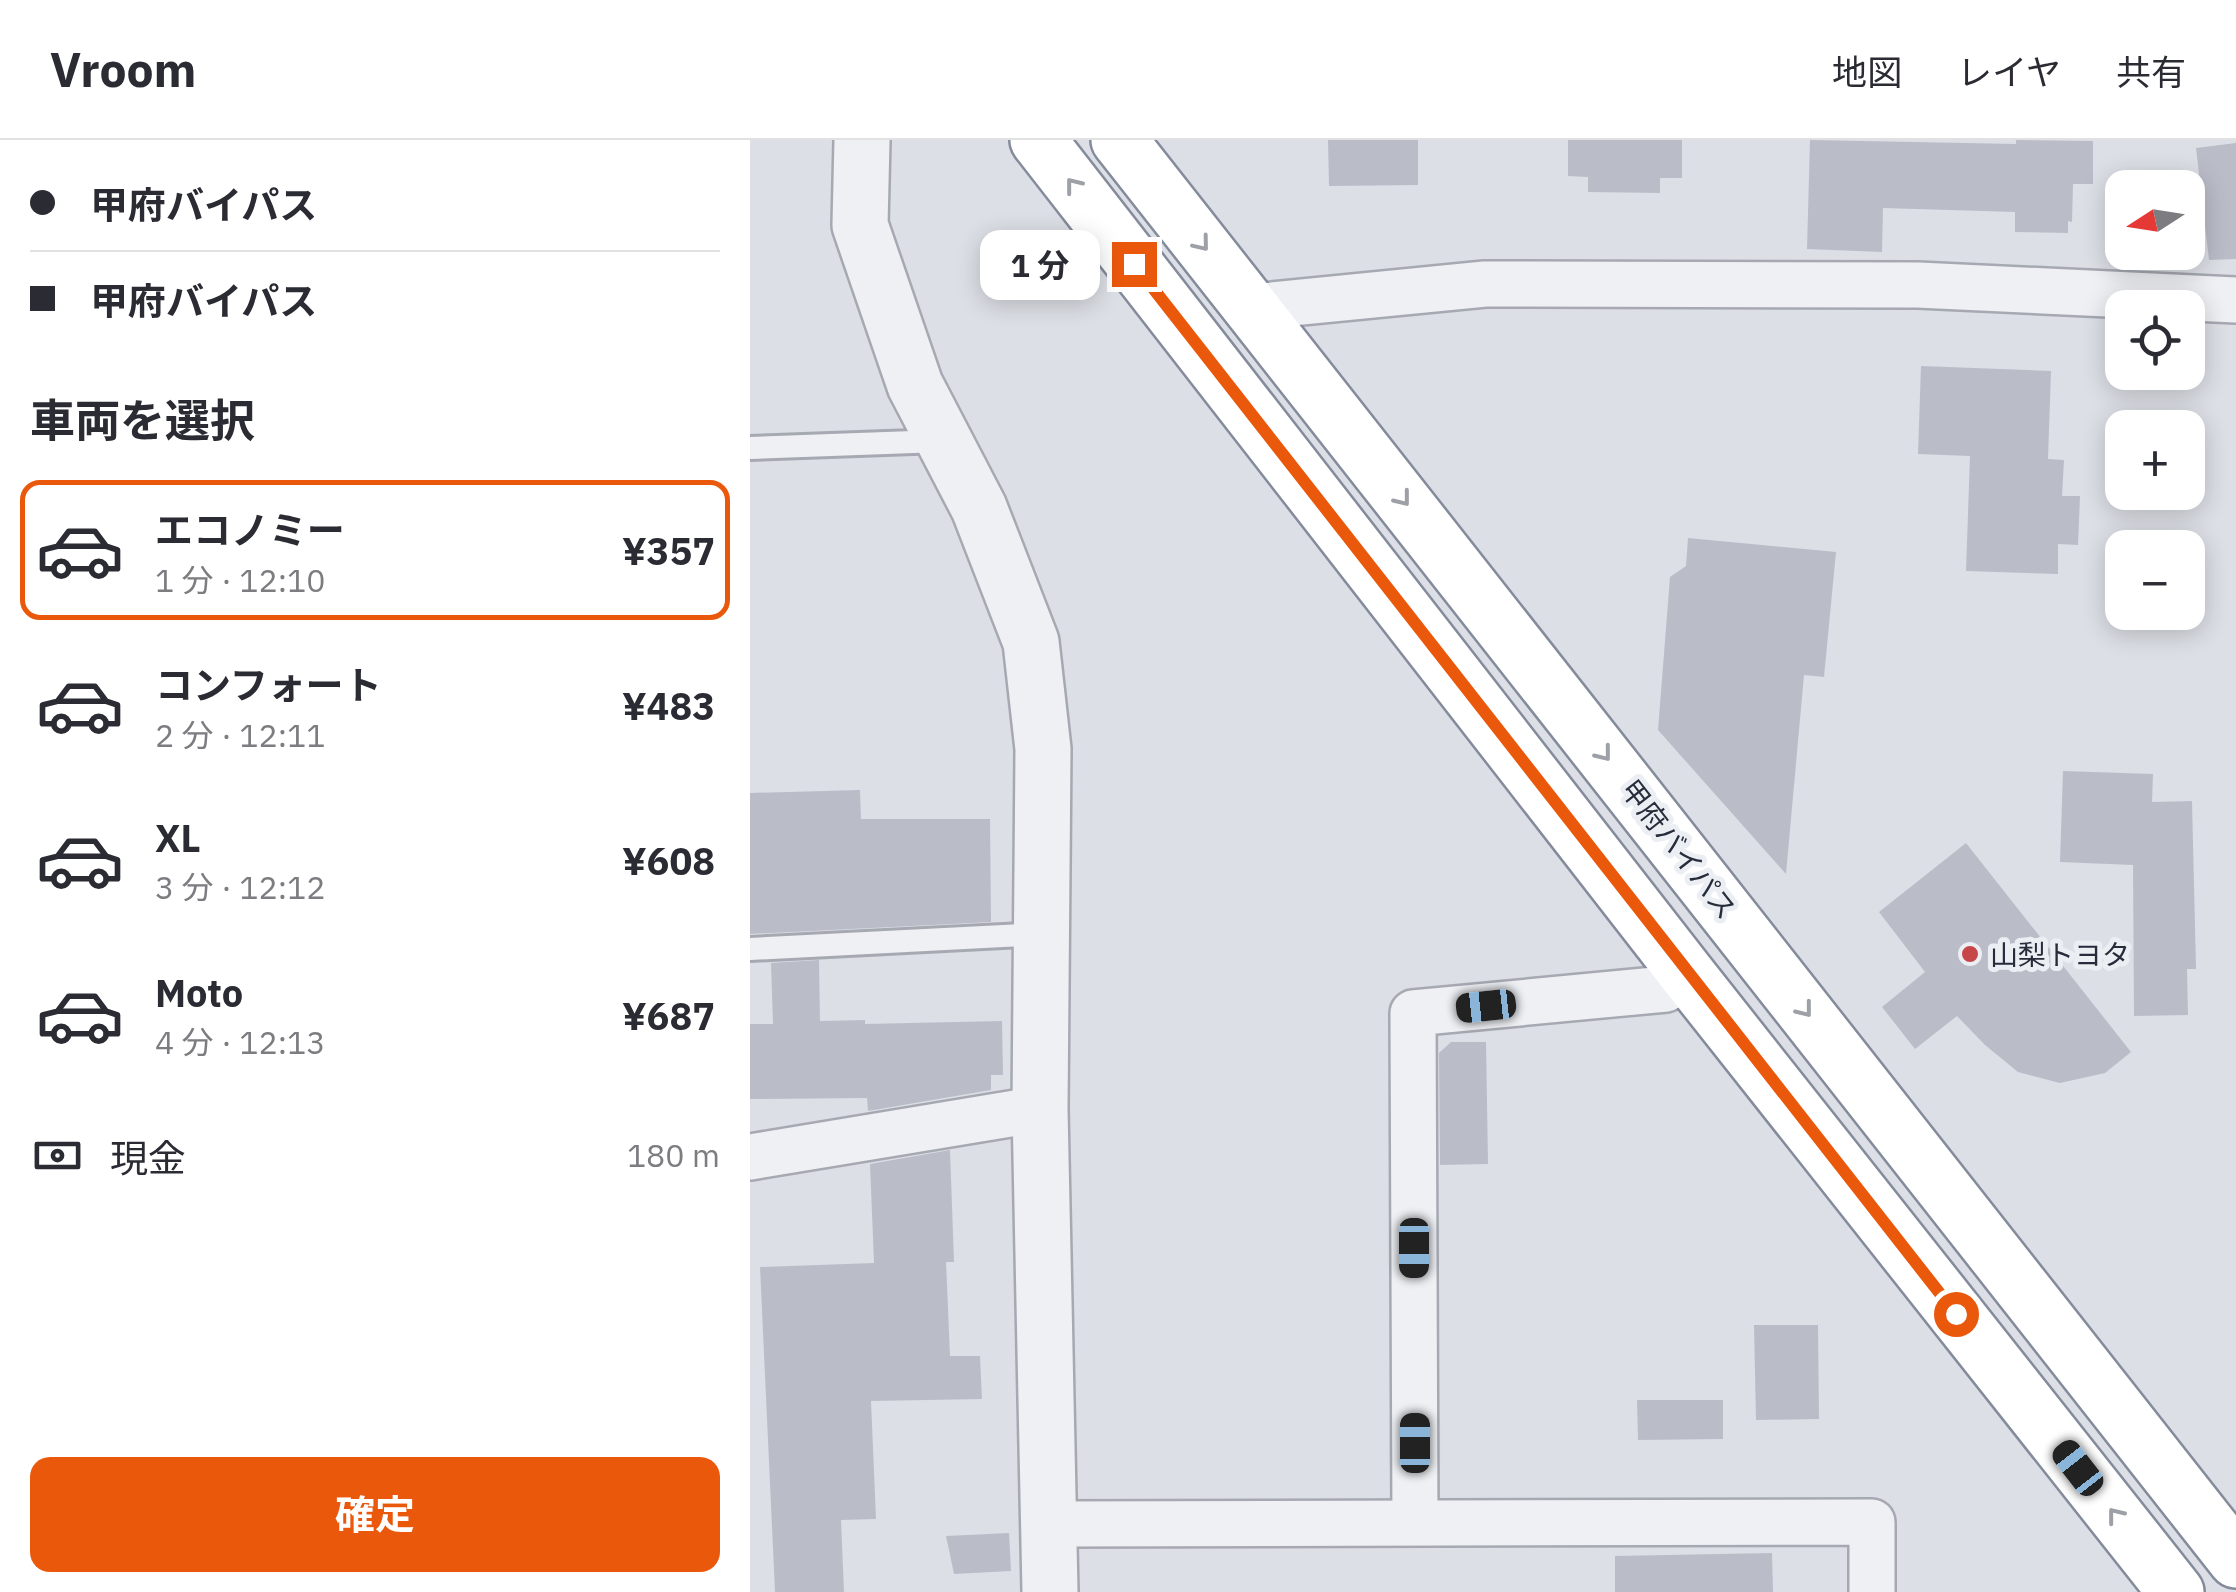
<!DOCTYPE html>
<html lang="ja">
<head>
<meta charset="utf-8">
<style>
  :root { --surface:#fff; --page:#f2f2f3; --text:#2b2b33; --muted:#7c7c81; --line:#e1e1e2; --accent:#ea580c }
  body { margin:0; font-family:"IBM Plex Sans","Noto Sans JP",sans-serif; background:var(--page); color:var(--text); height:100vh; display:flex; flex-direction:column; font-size:38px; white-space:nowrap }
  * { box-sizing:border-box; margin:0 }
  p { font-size:32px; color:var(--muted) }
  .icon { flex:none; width:55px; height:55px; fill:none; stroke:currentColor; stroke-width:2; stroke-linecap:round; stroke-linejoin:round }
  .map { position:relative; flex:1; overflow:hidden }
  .details { display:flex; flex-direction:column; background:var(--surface); width:750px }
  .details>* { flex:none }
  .hud { display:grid; align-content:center; height:220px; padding:0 30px; background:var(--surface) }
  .needle { width:65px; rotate:258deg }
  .buttons { position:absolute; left:1355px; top:30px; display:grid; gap:20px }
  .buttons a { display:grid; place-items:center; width:100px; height:100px; border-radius:20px; background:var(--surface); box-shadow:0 5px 25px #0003; font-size:50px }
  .end { position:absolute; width:45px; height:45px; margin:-22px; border:12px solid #ea580c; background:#fff; box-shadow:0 0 0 5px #fff }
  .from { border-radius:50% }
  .bubble { position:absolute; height:70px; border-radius:20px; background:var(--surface); box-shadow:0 5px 25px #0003; font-size:32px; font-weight:700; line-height:70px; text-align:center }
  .car { position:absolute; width:30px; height:60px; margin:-30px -15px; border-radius:12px; box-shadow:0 0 8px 2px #0007; background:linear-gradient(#222 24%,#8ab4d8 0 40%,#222 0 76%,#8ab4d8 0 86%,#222 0) }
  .hud b { display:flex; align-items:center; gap:35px; height:95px; font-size:38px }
  .hud b+b { border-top:2px solid var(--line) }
  .hud i { width:25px; height:25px; background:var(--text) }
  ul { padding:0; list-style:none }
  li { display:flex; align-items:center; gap:30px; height:140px; margin:0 20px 15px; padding:0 10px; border:5px solid transparent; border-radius:20px }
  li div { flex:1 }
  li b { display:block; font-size:38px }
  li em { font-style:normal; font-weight:700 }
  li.active { border-color:var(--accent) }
  li>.icon { width:90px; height:90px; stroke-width:1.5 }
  h2 { padding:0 30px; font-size:45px; line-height:120px }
  .pay { display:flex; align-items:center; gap:25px; height:110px; padding:0 30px; font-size:38px }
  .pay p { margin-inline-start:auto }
  .cta { display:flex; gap:20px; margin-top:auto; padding:20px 30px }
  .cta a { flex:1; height:115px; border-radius:20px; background:var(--accent); color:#fff; font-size:40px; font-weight:700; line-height:115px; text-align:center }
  header { display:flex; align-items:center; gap:60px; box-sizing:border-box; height:140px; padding:0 50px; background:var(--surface); border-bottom:2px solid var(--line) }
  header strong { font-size:48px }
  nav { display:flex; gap:55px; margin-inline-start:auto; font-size:35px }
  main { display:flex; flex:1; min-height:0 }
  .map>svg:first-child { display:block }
</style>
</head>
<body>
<header>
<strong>Vroom</strong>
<nav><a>地図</a><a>レイヤ</a><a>共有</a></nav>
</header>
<main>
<section class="details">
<div class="hud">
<b><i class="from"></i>甲府バイパス</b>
<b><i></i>甲府バイパス</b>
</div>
<h2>車両を選択</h2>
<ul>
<li class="active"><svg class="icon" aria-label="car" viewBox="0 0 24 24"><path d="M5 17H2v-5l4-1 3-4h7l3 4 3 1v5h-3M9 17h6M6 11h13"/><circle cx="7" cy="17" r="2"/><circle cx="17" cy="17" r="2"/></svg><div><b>エコノミー</b><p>1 分 · 12:10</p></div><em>¥357</em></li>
<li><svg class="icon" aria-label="car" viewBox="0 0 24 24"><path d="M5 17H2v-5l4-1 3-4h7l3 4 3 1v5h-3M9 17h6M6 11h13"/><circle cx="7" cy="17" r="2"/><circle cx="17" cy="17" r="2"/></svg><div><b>コンフォート</b><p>2 分 · 12:11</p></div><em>¥483</em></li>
<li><svg class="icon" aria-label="car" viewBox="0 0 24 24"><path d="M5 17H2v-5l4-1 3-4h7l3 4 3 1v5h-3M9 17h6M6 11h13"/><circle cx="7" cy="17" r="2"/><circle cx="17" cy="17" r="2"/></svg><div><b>XL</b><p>3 分 · 12:12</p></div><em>¥608</em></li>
<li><svg class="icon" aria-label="car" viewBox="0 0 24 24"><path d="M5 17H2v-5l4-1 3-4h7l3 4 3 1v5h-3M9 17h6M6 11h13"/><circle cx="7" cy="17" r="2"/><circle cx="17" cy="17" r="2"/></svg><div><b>Moto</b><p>4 分 · 12:13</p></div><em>¥687</em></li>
</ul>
<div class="pay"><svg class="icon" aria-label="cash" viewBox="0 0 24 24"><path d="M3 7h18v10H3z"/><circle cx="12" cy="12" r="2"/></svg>現金<p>180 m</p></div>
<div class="cta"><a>確定</a></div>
</section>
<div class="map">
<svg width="1486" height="1452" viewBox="0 0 1486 1452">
  <rect width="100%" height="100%" fill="#dcdfe5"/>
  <!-- building -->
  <g fill="#babdc8">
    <polygon points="578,0 668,0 668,45 579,46"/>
    <polygon points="818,0 932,0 932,38 910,38 910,53 838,52 838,37 818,36"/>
    <polygon points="1060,0 1266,4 1266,0 1343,1 1343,44 1323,44 1322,82 1318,81 1318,93 1265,92 1265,72 1133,68 1132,112 1057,109"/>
    <polygon points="1486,3 1486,119 1459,120 1446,8"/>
    <polygon points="1171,226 1301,231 1298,319 1314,320 1312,356 1330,356 1328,405 1308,404 1308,434 1216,431 1220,316 1168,314"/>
    <polygon points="938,398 1086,412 1074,537 1054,535 1036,734 908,590 920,437 936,426"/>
    <polygon points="1313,631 1403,634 1402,662 1442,661 1446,829 1437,829 1438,875 1384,876 1383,725 1310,722"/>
    <polygon points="110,650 111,679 240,679 241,782 0,794 0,653"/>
    <polygon points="1216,703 1381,912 1355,933 1310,943 1268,932 1235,905 1207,876 1165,909 1132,867 1175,832 1129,772"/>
    <polygon points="69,820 70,881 115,880 115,884 252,881 253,935 241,935 241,950 118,971 117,958 0,959 0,884 23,884 21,823"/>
    <polygon points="701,902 736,902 738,1024 690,1025 689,913"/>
    <polygon points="200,1010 204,1122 196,1122 200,1216 230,1216 232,1259 121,1261 126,1379 91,1380 94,1452 25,1452 10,1127 124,1123 120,1024"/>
    <polygon points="1004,1185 1068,1185 1069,1279 1006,1280"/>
    <polygon points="887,1260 973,1260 973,1299 888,1300"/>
    <polygon points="259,1393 261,1431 204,1434 196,1396"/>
    <polygon points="1022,1413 1023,1452 865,1452 865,1416"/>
  </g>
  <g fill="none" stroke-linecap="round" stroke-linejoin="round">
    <!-- service casing -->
    <g stroke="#a6a9b2" stroke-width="28">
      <g id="service">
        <polyline points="0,308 191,301"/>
        <polyline points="0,809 291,794"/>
      </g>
    </g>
    <!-- minor casing -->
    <g stroke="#a6a9b2" stroke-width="50">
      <g id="minor">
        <polyline points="502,167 735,144 1168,145 1486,160"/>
        <polyline points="0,1017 290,969"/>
        <polyline points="665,1381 663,873 916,849 937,834"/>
        <polyline points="300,1384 1122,1382 1122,1452"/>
      </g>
    </g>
    <!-- tertiary casing -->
    <g stroke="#a6a9b2" stroke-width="60">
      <polyline id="tertiary" points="112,0 110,85 165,245 229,368 281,502 293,609 290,969 300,1452"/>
    </g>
    <!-- trunk casing -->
    <g stroke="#848b9b" stroke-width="60">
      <g id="trunk">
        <polyline points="288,0 937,834 1426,1452"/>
        <polyline points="369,0 1486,1420"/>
      </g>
    </g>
    <!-- service -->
    <use href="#service" stroke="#eef0f4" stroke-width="22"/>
    <!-- minor -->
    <use href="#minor" stroke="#eef0f4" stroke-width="45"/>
    <!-- tertiary -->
    <use href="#tertiary" stroke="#eef0f4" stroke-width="55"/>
    <!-- trunk -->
    <use href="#trunk" stroke="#fff" stroke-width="55"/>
  </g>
  <!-- one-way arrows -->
  <defs><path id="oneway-chevron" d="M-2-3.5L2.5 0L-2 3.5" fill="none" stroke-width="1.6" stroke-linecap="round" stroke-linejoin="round" transform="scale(2.5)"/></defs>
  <g stroke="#9ea0a7">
    <use href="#oneway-chevron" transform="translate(323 45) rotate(-128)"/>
    <use href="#oneway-chevron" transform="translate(452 104) rotate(51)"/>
    <use href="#oneway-chevron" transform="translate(653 359) rotate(52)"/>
    <use href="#oneway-chevron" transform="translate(854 614) rotate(52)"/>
    <use href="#oneway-chevron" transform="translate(1055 870) rotate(52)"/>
    <use href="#oneway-chevron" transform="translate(1365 1375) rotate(-128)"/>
  </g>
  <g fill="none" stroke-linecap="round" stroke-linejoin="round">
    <!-- route -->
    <polyline stroke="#ea580c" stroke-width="12" points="384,124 1206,1174"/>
  </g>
  <!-- markers -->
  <circle fill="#c64649" stroke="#ebeef3" stroke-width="4" cx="1220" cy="814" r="10"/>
  <g text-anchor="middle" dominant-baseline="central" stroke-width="10" stroke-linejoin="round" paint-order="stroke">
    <!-- street labels -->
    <g font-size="28" fill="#272c3b" stroke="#ebeef3">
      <text transform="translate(929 709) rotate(52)">甲府バイパス</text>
    </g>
    <!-- poi labels -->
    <g font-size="28" fill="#272c3b" stroke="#ebeef3" text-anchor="start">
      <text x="1240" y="814">山梨トヨタ</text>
    </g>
  </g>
</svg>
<div class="buttons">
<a><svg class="needle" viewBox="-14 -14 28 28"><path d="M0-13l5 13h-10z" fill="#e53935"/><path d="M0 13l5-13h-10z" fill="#7c7c81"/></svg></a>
<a><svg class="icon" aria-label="locate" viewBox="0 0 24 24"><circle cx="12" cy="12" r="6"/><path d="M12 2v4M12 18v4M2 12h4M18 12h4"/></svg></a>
<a>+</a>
<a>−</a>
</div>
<i class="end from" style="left:1206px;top:1174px"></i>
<i class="end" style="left:384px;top:124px"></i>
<div class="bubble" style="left:230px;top:90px;width:120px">1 分</div>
<i class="car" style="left:736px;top:866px;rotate:264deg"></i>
<i class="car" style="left:664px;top:1108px;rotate:180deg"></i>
<i class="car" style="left:665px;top:1303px;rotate:0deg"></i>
<i class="car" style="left:1328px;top:1328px;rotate:322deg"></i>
</div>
</main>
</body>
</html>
